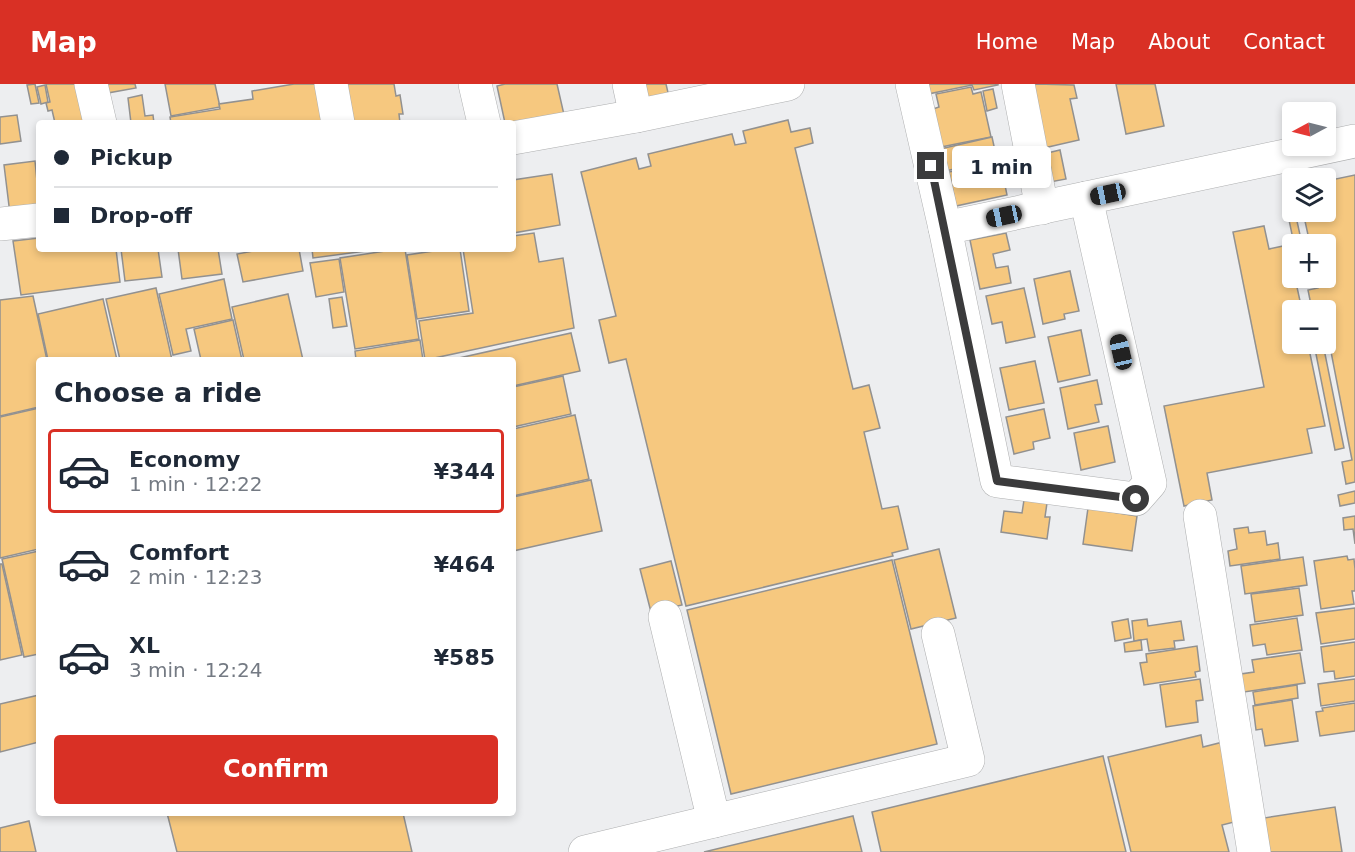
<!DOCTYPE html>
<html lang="en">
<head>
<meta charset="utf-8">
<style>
  :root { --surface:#fff; --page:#f6f6f7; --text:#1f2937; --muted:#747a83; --line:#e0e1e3; --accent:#d93025 }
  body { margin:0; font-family:"DejaVu Sans",sans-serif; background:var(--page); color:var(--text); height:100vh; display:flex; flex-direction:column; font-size:22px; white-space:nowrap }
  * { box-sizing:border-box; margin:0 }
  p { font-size:20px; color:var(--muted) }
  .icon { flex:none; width:33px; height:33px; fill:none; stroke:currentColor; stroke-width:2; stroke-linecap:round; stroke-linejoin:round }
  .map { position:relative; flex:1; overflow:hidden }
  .details { position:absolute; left:36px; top:273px; width:480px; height:459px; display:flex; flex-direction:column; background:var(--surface); border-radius:6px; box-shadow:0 3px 9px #0003 }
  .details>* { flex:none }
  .hud { position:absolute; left:36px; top:36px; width:480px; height:132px; border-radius:6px; box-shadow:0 3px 9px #0003; display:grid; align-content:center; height:132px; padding:0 18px; background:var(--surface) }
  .needle { width:39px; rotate:263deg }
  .tools { position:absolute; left:1282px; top:18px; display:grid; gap:12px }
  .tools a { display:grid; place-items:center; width:54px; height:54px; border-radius:6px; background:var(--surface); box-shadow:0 3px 9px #0003; font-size:30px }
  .end { position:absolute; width:27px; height:27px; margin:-14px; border:8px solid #3b3b3c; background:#fff; box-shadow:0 0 0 3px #fff }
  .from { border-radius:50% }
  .bubble { position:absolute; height:42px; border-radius:6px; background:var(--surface); box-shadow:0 3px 9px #0003; font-size:20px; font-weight:700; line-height:42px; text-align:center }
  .car { position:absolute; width:18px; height:36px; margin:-18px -9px; border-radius:8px; box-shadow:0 0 4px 2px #0007; background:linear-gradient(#222 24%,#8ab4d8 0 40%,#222 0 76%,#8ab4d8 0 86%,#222 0) }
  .hud b { display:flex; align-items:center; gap:21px; height:57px; font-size:22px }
  .hud b+b { border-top:2px solid var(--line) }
  .hud i { width:15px; height:15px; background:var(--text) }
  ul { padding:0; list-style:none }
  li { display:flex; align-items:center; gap:18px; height:84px; margin:0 12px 9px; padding:0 6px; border:3px solid transparent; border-radius:6px }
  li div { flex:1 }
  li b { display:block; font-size:22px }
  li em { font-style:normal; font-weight:700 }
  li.active { border-color:var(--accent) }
  li>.icon { width:54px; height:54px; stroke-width:1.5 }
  h2 { padding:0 18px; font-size:27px; line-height:72px }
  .primary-button { display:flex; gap:12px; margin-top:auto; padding:12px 18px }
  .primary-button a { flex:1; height:69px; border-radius:6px; background:var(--accent); color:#fff; font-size:24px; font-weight:700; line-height:69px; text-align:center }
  header { display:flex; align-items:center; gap:36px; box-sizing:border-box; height:84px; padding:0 30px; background:var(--accent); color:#fff }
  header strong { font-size:28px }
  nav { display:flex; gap:33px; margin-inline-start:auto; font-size:21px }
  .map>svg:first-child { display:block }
</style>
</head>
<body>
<header>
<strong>Map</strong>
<nav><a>Home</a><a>Map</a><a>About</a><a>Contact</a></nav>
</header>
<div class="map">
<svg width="1355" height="768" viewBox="0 0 1355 768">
  <rect width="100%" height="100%" fill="#edeef0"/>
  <!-- building -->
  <g fill="#f6c87f" stroke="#929190" stroke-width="1.5">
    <polygon points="35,0 39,19 31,20 27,1"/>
    <polygon points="46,0 77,0 86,39 55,39 52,26 48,27 46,19 50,18"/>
    <polygon points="101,0 135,0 136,4 102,10"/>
    <polygon points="165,0 215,0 220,23 171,32"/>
    <polygon points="294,0 319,0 325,39 171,39 170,33 220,25 219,20 253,15 252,7"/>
    <polygon points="346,0 394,0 396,12 400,11 403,30 399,30 400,39 352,39"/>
    <polygon points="505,0 557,0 565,35 505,39 497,2"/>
    <polygon points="636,0 666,0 669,13 640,19"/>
    <polygon points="926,0 998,0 998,1 974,6 972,1 928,10"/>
    <polygon points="1036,0 1074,1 1077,14 1070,15 1079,56 1035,66 1022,3"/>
    <polygon points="1116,0 1155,0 1164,42 1126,50"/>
    <polygon points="45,1 48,18 41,20 37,3"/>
    <polygon points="971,3 973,10 981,8 991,53 941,63 933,25 939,23 936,10"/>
    <polygon points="993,5 997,24 987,27 983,7"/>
    <polygon points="142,11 145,32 153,31 154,39 131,39 128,14"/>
    <polygon points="17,31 21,57 0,60 0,33"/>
    <polygon points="788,36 791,48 810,44 813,59 795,64 853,305 869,301 880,344 864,348 882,425 898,422 908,465 892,469 893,472 686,522 626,275 609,279 599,236 616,232 581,88 636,74 639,85 651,82 648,70 732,50 735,61 746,59 743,47"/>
    <polygon points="992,53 997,76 945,87 940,65"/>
    <polygon points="1060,66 1066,95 1045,99 1039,71"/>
    <polygon points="35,77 37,97 39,96 39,126 10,130 4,81"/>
    <polygon points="1000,77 1007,111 956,122 949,88"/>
    <polygon points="552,90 560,141 513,149 513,96"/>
    <polygon points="1355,91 1355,398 1346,400 1342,378 1352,376 1326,242 1326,226 1312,226 1308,206 1318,204 1316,194 1326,194 1326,160 1310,160 1303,128 1326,128 1326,97"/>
    <polygon points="1290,106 1293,128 1295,128 1302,160 1294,160 1283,107"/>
    <polygon points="1264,142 1269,165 1288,161 1293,194 1295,194 1302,226 1293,226 1293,260 1308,260 1325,342 1307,345 1312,369 1207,389 1212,416 1184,422 1164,322 1264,303 1233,148"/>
    <polygon points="534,149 539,178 563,174 574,244 425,276 419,237 473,229 463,165 513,165 513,152"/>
    <polygon points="1006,149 1010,166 993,170 996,184 1008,182 1011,199 980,205 970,156"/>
    <polygon points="39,154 39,165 116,165 120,198 21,211 13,157"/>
    <polygon points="121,165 158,165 162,193 125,197"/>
    <polygon points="178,165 218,165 222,190 182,195"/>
    <polygon points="264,165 299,165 303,187 243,198 237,170"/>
    <polygon points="312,165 381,165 313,174"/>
    <polygon points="398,165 405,165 419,255 355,265 340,174"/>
    <polygon points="447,165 460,165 469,227 417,235 407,171"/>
    <polygon points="339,175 344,208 316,213 310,179"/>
    <polygon points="1070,187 1079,227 1064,230 1065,235 1043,240 1034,195"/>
    <polygon points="224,195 232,235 186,245 191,267 173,271 159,210"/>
    <polygon points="156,204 172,276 120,276 106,215"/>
    <polygon points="1024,204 1035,253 1006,259 1002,238 992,240 986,212"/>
    <polygon points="288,210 303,276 244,276 232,223"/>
    <polygon points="33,212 47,276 39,276 39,323 0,332 0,216"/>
    <polygon points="342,213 347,242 333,244 329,215"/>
    <polygon points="103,215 117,276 48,276 38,230"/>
    <polygon points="233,236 242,276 201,276 194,245"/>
    <polygon points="1081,246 1090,291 1058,298 1048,253"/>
    <polygon points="571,249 580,287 513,302 513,276 450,276"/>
    <polygon points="420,256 423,276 356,276 355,267"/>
    <polygon points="1314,260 1323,260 1344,364 1335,366"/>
    <polygon points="1035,277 1044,319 1009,326 1000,284"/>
    <polygon points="563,292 571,330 513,343 513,303"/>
    <polygon points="1097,296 1102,320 1095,321 1099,338 1068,345 1060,304"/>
    <polygon points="39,324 39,465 0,474 0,333"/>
    <polygon points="1044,325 1050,354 1033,358 1034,365 1014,370 1006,333"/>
    <polygon points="575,331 589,395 513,412 513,345"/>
    <polygon points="1108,342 1115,378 1081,386 1074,349"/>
    <polygon points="591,396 602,447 513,467 513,413"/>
    <polygon points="1355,407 1355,419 1340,422 1338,411"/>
    <polygon points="1024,416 1047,419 1045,433 1050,433 1047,455 1001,448 1004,427 1022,429"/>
    <polygon points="1088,424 1137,432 1132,467 1083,460"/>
    <polygon points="1355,432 1355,460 1353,445 1344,446 1343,434"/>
    <polygon points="1248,443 1249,449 1265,447 1267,461 1278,459 1280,475 1230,482 1228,467 1237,465 1234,445"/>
    <polygon points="939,465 956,534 911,545 894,476"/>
    <polygon points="39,467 39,570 24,573 2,475"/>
    <polygon points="1347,472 1348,476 1354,475 1355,485 1355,507 1352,507 1354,520 1321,525 1314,477"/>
    <polygon points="1303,473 1307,501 1245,510 1241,482"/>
    <polygon points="892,476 937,660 731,710 687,526"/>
    <polygon points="671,477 682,521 651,528 640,485"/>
    <polygon points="0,480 2,480 22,571 0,576"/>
    <polygon points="1299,504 1303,531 1255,538 1251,510"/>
    <polygon points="1355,524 1355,555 1321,560 1316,529"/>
    <polygon points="1297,534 1302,566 1267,571 1265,560 1253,562 1250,541"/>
    <polygon points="1128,535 1131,554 1115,557 1112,538"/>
    <polygon points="1147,535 1148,542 1181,537 1184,556 1174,557 1175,564 1149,567 1147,555 1134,557 1132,537"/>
    <polygon points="1141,556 1142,566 1125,568 1124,559"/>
    <polygon points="1355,558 1355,592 1335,595 1334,587 1324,588 1321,563"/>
    <polygon points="1197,562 1200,587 1195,588 1196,593 1144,601 1140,579 1147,578 1146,570"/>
    <polygon points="1300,569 1305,599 1244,608 1241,590 1254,588 1252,576"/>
    <polygon points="1200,595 1203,616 1196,617 1198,638 1166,643 1160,601"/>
    <polygon points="1355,595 1355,617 1321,622 1318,600"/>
    <polygon points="1297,601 1298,614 1255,621 1253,608"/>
    <polygon points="39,611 39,658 0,668 0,620"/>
    <polygon points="1292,616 1298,657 1265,662 1262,645 1256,646 1253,622"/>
    <polygon points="1355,619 1355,647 1320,652 1316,628 1323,627 1322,624"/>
    <polygon points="1201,651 1203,663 1223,658 1242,736 1222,741 1229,768 1131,768 1108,673"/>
    <polygon points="1103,672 1126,768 881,768 872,728"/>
    <polygon points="1335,723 1342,768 1270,768 1264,734"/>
    <polygon points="167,729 403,729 412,768 177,768"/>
    <polygon points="853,732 862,768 704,768"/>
    <polygon points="29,737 36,768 0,768 0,744"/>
  </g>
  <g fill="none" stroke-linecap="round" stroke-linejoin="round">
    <!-- minor casing -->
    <g stroke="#aeafb0" stroke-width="34">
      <g id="minor">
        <polyline points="91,0 100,39"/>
        <polyline points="331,0 338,39"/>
        <polyline points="475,0 484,39"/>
        <polyline points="629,0 636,32"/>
        <polyline points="912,0 945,144 997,397 1136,415 1150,399 1086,114"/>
        <polyline points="1018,0 1042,124"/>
        <polyline points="513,54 636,32 788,0"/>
        <polyline points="0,140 39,136"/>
        <polyline points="945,144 1355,57"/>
        <polyline points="1200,432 1254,768"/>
        <polyline points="665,533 714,737"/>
        <polyline points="585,768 968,676 938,550"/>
      </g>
    </g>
    <!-- minor -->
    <use href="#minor" stroke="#fff" stroke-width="33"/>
  </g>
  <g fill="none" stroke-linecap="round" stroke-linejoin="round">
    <!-- route -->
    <polyline stroke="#3b3b3c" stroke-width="8" points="931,82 997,397 1136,415"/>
  </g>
</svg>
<div class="tools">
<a><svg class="needle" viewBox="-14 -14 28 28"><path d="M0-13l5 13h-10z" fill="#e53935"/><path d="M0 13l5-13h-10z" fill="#747a83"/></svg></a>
<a><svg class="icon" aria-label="layers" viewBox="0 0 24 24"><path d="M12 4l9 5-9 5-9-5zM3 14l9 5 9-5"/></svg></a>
<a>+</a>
<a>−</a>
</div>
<i class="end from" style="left:1136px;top:415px"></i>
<i class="end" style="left:931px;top:82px"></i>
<div class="bubble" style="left:952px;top:62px;width:99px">1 min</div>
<i class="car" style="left:1108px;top:110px;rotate:258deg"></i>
<i class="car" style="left:1004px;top:132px;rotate:258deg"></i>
<i class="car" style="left:1121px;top:268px;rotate:347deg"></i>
<div class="hud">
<b><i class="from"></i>Pickup</b>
<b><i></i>Drop-off</b>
</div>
<section class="details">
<h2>Choose a ride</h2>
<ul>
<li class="active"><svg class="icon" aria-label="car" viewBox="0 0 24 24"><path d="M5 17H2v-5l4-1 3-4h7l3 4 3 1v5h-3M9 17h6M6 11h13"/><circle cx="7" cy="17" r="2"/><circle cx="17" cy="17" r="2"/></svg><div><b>Economy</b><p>1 min · 12:22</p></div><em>¥344</em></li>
<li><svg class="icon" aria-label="car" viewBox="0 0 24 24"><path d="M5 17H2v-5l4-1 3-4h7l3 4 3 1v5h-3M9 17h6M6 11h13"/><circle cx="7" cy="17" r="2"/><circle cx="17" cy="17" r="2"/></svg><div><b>Comfort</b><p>2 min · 12:23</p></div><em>¥464</em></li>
<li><svg class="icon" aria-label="car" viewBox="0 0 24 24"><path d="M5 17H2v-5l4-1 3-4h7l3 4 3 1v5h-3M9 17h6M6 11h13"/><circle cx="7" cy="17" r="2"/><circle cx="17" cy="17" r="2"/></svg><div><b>XL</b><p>3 min · 12:24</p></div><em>¥585</em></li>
</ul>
<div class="primary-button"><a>Confirm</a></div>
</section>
</div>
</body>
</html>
